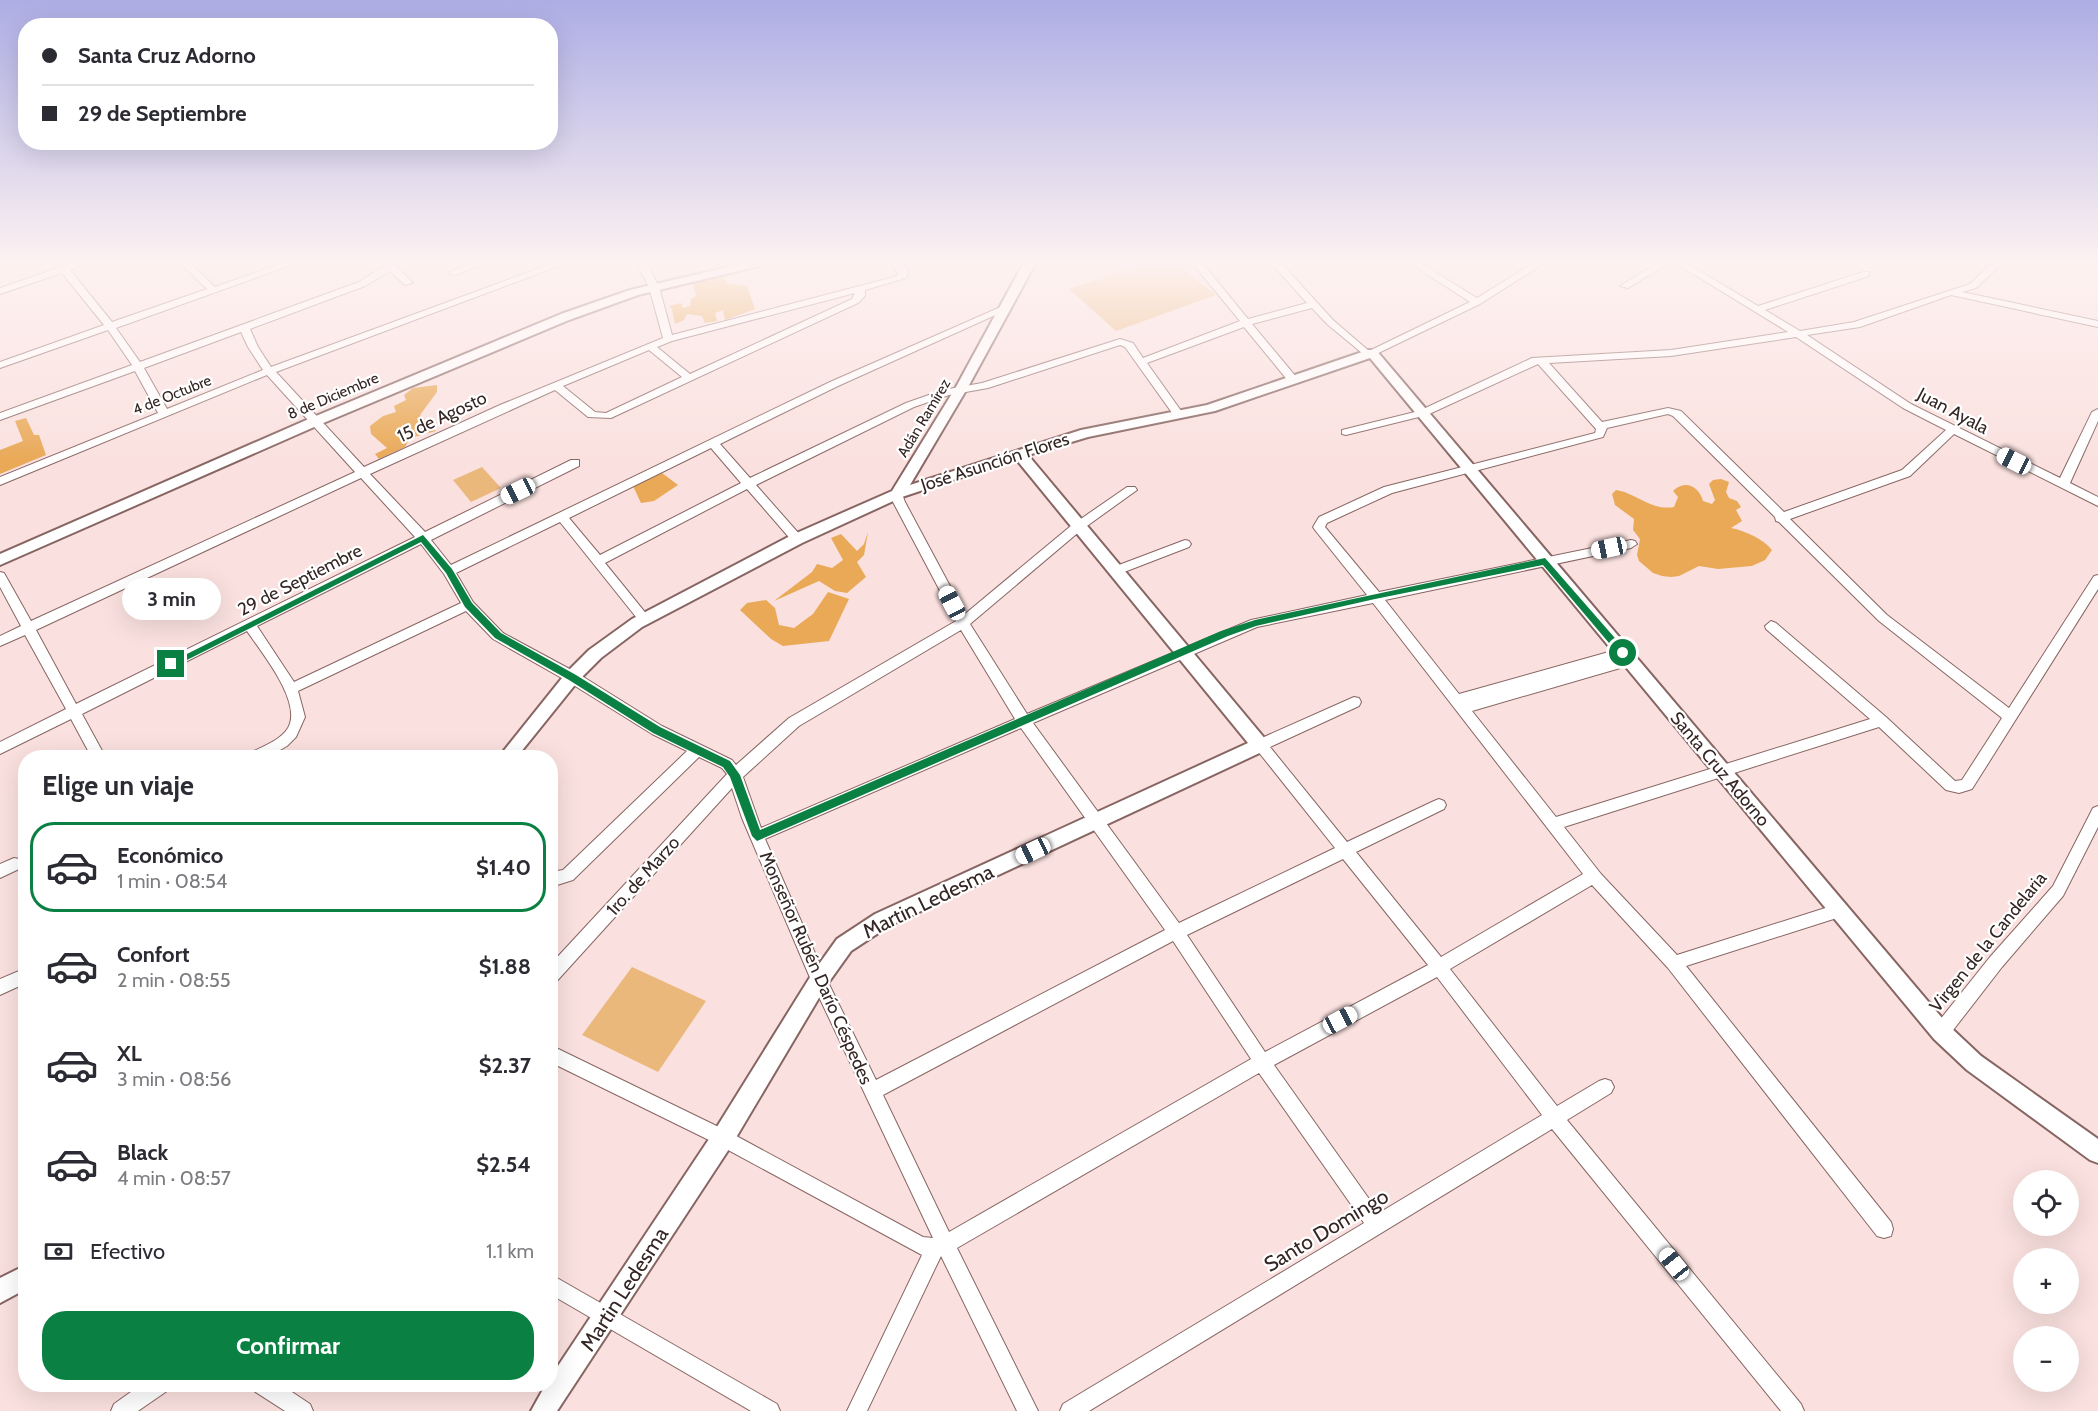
<!DOCTYPE html>
<html lang="es">
<head>
<meta charset="utf-8">
<style>
  :root { --surface:#fff; --page:#f2f2f3; --text:#2b2b33; --muted:#7c7c81; --line:#e1e1e2; --accent:#0b8043 }
  body { margin:0; font-family:Cabin,sans-serif; background:var(--page); color:var(--text); height:100vh; display:flex; flex-direction:column; font-size:22px; white-space:nowrap }
  * { box-sizing:border-box; margin:0 }
  p { font-size:20px; color:var(--muted) }
  .icon { flex:none; width:33px; height:33px; fill:none; stroke:currentColor; stroke-width:2; stroke-linecap:round; stroke-linejoin:round }
  .map { position:relative; flex:1; overflow:hidden }
  .sheet { position:absolute; left:18px; top:750px; width:540px; height:642px; display:flex; flex-direction:column; background:var(--surface); border-radius:24px; box-shadow:0 6px 24px #0002 }
  .sheet>* { flex:none }
  .banner { position:absolute; left:18px; top:18px; width:540px; height:132px; border-radius:24px; box-shadow:0 6px 24px #0002; display:grid; align-content:center; height:132px; padding:0 24px; background:var(--surface) }
  .controls { position:absolute; left:2013px; top:1170px; display:grid; gap:12px }
  .controls a { display:grid; place-items:center; width:66px; height:66px; border-radius:50%; background:var(--surface); box-shadow:0 6px 24px #0002; font-size:30px }
  .end { position:absolute; width:27px; height:27px; margin:-14px; border:8px solid #0b8043; background:#fff; box-shadow:0 0 0 3px #fff }
  .from { border-radius:50% }
  .bubble { position:absolute; height:42px; border-radius:21px; background:var(--surface); box-shadow:0 6px 24px #0002; font-size:20px; font-weight:700; line-height:42px; text-align:center }
  .car { position:absolute; width:18px; height:36px; margin:-18px -9px; border-radius:8px; box-shadow:0 0 4px 2px #0007; background:linear-gradient(#fff 24%,#345 0 40%,#fff 0 76%,#345 0 86%,#fff 0) }
  .banner b { display:flex; align-items:center; gap:21px; height:57px; font-size:22px }
  .banner b+b { border-top:2px solid var(--line) }
  .banner i { width:15px; height:15px; background:var(--text) }
  ul { padding:0; list-style:none }
  li { display:flex; align-items:center; gap:18px; height:90px; margin:0 12px 9px; padding:0 12px; border:3px solid transparent; border-radius:24px }
  li div { flex:1 }
  li b { display:block; font-size:22px }
  li em { font-style:normal; font-weight:700 }
  li.on { border-color:var(--accent) }
  li>.icon { width:54px; height:54px; stroke-width:1.5 }
  h2 { padding:0 24px; font-size:27px; line-height:72px }
  .pay { display:flex; align-items:center; gap:15px; height:66px; padding:0 24px; font-size:22px }
  .pay p { margin-inline-start:auto }
  .primary-button { display:flex; gap:12px; margin-top:auto; padding:12px 24px }
  .primary-button a { flex:1; height:69px; border-radius:24px; background:var(--accent); color:#fff; font-size:24px; font-weight:700; line-height:69px; text-align:center }
  .map>svg:first-child { display:block }
</style>
</head>
<body>
<div class="map">
<svg width="2098" height="1411" viewBox="0 0 2098 1411">
  <rect width="100%" height="100%" fill="#fae1df"/>
  <!-- green -->
  <g fill="#ebb87c">
    <polygon points="1144,264 1177,264 1216,295 1116,331 1069,289"/>
    <polygon points="482,467 501,488 471,502 453,480"/>
    <polygon points="632,967 706,1001 658,1072 582,1035"/>
  </g>
  <!-- forest -->
  <g fill="#e9a957">
    <polygon points="721,274 727,283 747,286 755,309 725,320 723,310 715,313 717,321 705,323 702,316 687,314 684,320 675,324 672,309 669,306 681,303 683,308 690,306 691,299 696,296 692,280"/>
    <polygon points="437,385 437,392 420,415 436,431 410,438 405,447 379,459 375,454 387,448 371,434 370,426 383,416 396,412 394,406 406,400 404,395 413,388"/>
    <polygon points="26,418 34,435 39,435 46,455 0,474 0,450 23,441 15,421"/>
    <polygon points="662,473 678,485 654,501 641,503 633,486"/>
    <path d="M1721 479 1729 482 1726 492 1729 498 1737 501 1741 507 1736 510 1742 521 1731 528C1746 531 1763 539 1772 550L1765 560 1752 566 1718 569 1699 566 1679 576 1671 577 1662 576 1653 573 1639 561 1637 555 1640 539 1633 530 1634 519 1615 505 1612 494 1616 490C1636 493 1651 511 1674 507L1678 497 1673 491C1685 479 1699 486 1703 501L1712 504 1715 500 1709 484 1713 480Z"/>
    <polygon points="868,532 864,555 857,562 866,577 847,593 835,591 819,581 774,601 812,572 817,564 832,568 843,560 831,538 841,534 857,551 864,544"/>
    <polygon points="828,592 849,599 829,641 783,646 771,639 740,610 747,603 766,600 775,608 779,625 794,628 813,614"/>
  </g>
  <g fill="none" stroke-linecap="round" stroke-linejoin="round">
    <!-- minor casing -->
    <g stroke="#876562" stroke-width="2">
      <g id="minor">
        <path d="M70 264H84L70 270 112 322 207 289 181 264H191L215 287 280 264H294L116 328 140 362 359 282 385 265 384 264H394L413 283 405 285 390 271 365 286 250 329 258 347 271 367 551 264H564L276 372 364 467 500 405 663 338 649 287 637 264H647L659 287 672 335 894 277 898 275 893 264H903L908 272 906 278 865 290V296L858 303 611 418 588 417 555 390 370 474 425 532 571 460H579V466L431 540 451 565 830 382 1003 306 1011 308 838 386 720 444 750 478 906 403 943 390 982 383 1120 339 1133 343 1143 358 1240 321 1193 264H1203L1248 319 1307 303 1272 264H1282L1333 320 1369 351 1470 302 1411 264H1422L1477 298 1532 264H1543L1480 304 1368 358 1327 324 1312 308 1252 324 1297 378V382H1289L1244 327 1147 363 1184 415 1179 418 1175 417 1125 347 1120 345 988 388 949 395 914 407 756 485 801 536 803 539 801 542H793L747 489 605 563 648 616 650 619 644 624 640 622 560 522 456 573 473 602 503 633 577 673 662 726 732 760 736 765 789 718 956 621 893 502 891 494 893 491H901L905 502 965 614 1072 525 1127 487H1135L1137 490 1080 531 970 624 1027 714 1251 620 1367 595 1315 530 1313 527 1319 517 1384 487 1595 433 1596 429 1538 364 1427 415 1346 435 1342 434V430L1419 411 1532 358 1671 350 1788 332 1677 264H1688L1758 306 1863 272H1869V276L1765 310 1800 331 1854 322 1970 284 1991 264H2001L1976 288 1962 292 2098 321V327L1951 295 1860 327 1807 335 1911 404 2060 478 2092 412 2098 409V421L2070 483 2098 497V506L1954 434 1910 476 1790 519 1887 615 2009 708 2094 576 2098 575V589L1972 789 1959 793 1946 790 1879 727 1564 827 1601 874 1677 955 1838 904 1843 906 1846 911 1843 916 1686 966 1891 1222 1893 1229 1891 1236 1884 1238 1877 1236 1668 968 1592 885 1450 969 1557 1106 1599 1081 1605 1079 1611 1081 1614 1087 1611 1093 1567 1120 1801 1404 1804 1411H1781L1552 1129 1089 1411H1060L1063 1404 1364 1223 1259 1073 957 1248 1038 1411H1017L941 1256 867 1411H847L922 1255 717 1144 550 1062V1045L729 1132 923 1237 933 1238 811 980 742 818 732 788 556 982 550 984V965L727 774 722 768 699 757 573 880 557 885 550 883V870L557 871 563 870 687 751 652 734 567 681 493 639 466 611 298 691 305 717 296 737 287 746 266 758H246L248 754C261 747 280 741 288 728 303 702 261 652 247 631L82 714 106 758H92L71 719 0 754V742L66 709 25 635 0 646V636L21 626 0 587V572L4 573 31 621 355 472 267 375 0 485V477L158 413 135 371 0 420V413L132 365 108 330 0 368V362L104 325 62 273 0 294V288ZM855 293 852 299 690 374 657 347 672 341ZM241 332 248 347 263 370 167 409 144 368ZM1796 337 1903 408 1946 430 1902 470 1784 512 1681 411 1668 408 1602 422 1549 363 1671 356ZM649 350 682 377 606 413 595 412 563 386ZM1668 414 1673 416 1775 517 1776 521 1779 522 1879 621 2002 718 1962 780 1955 781 1886 717 1776 623 1771 621 1765 626 1766 629 1870 719 1556 817 1472 711 1634 664 1636 661 1634 658 1627 657 1630 653 1628 650 1623 648 1459 694 1385 600 1631 548 1637 544 1635 541 1631 540 1379 592 1325 527 1327 523 1392 493 1603 437 1607 428ZM711 448 741 483 600 555 569 518ZM361 478 415 537 76 704 36 630ZM421 544 444 574 461 603 294 682 257 626ZM1373 603 1583 874 1441 957 1356 852 1444 809 1446 805 1444 801 1439 799 1434 801 1347 842 1270 747 1359 706 1361 702 1359 698 1354 697 1255 741 1253 745 1335 848 1179 923 1033 723 1257 627ZM961 630 1015 719 761 828 743 777 799 726ZM1021 728 1165 930 876 1080 825 976 765 839ZM1343 859 1428 965 1265 1052 1187 935ZM1173 941 1251 1059 949 1232 883 1095ZM1437 977 1542 1115 1379 1213 1274 1065Z"/>
        <polygon points="470,264 483,264 456,275 448,273"/>
        <polygon points="1656,264 1667,264 1628,288 1620,286"/>
        <polygon points="1185,540 1189,541 1191,544 1189,547 1119,574 1111,574 1109,571 1111,568"/>
        <polygon points="2098,806 2098,827 2063,896 2002,967 1947,1038 1941,1040 1935,1038 1933,1032 1935,1026 1990,957 2053,886 2093,808"/>
        <polygon points="14,858 19,859 21,864 19,869 0,878 0,864"/>
        <polygon points="26,968 26,983 0,995 0,979"/>
        <polygon points="550,1274 777,1404 780,1411 751,1411 550,1294"/>
        <polygon points="142,1384 170,1384 167,1391 138,1411 111,1411 114,1404"/>
        <polygon points="251,1384 280,1384 310,1404 313,1411 285,1411 254,1391"/>
      </g>
    </g>
    <!-- tertiary casing -->
    <g stroke="#876562" stroke-width="4">
      <g id="tertiary">
        <polygon points="741,264 761,264 759,266 638,295 569,320 321,424 0,565 0,554 311,418 561,314 630,290"/>
        <polygon points="1023,264 1035,264 968,387 910,485 1081,430 1207,405 1368,350 1376,350 1948,1025 1981,1056 2098,1139 2098,1163 2090,1160 1967,1070 1934,1039 1370,358 1215,411 1088,437 1028,455 1266,740 1268,745 1266,750 889,926 851,951 826,986 731,1146 557,1411 531,1411 546,1384 550,1384 550,1378 715,1130 812,974 837,939 875,914 1248,743 1016,459 902,497 802,543 642,627 601,658 578,681 516,758 498,758 566,673 589,650 632,619 792,535 892,491 956,387"/>
        <polygon points="26,1265 26,1289 0,1303 0,1278"/>
      </g>
    </g>
    <!-- minor -->
    <use href="#minor" fill="#fff" fill-rule="evenodd"/>
    <!-- tertiary -->
    <use href="#tertiary" fill="#fff" fill-rule="evenodd"/>
  </g>
  <!-- sky -->
  <linearGradient id="sky" x2="0" y2="1"><stop stop-color="#adade5"/><stop offset="0.57" stop-color="#fdf2f1"/><stop offset="1" stop-color="#fdf2f1" stop-opacity="0"/></linearGradient>
  <rect width="2098" height="461" fill="url(#sky)"/>
  <!-- route -->
  <polygon fill="#0b8043" points="423,535 452,569 472,603 501,633 576,675 660,727 730,761 740,775 760,830 1221,631 1255,620 1545,558 1628,653 1626,656 1620,656 1543,565 1375,599 1256,626 1228,636 757,841 752,836 730,777 723,767 653,733 569,680 495,638 465,607 446,573 421,542 175,666 171,667 167,664"/>
  <g text-anchor="middle" dominant-baseline="central" stroke-width="4.5" stroke-linejoin="round" paint-order="stroke">
    <!-- far-street labels -->
    <g font-size="15" fill="#342624" stroke="#fff">
      <text transform="translate(172 395) rotate(-22)">4 de Octubre</text>
      <text transform="translate(333 396) rotate(-23)">8 de Diciembre</text>
      <text transform="translate(924 418) rotate(-59)">Adán Ramírez</text>
    </g>
    <!-- street labels -->
    <g font-size="18" fill="#342624" stroke="#fff">
      <text transform="translate(1953 411) rotate(28)">Juan Ayala</text>
      <text transform="translate(442 417) rotate(-25)">15 de Agosto</text>
      <text transform="translate(995 462) rotate(-18)">José Asunción Flores</text>
      <text transform="translate(300 580) rotate(-27)">29 de Septiembre</text>
      <text transform="translate(1720 769) rotate(50)">Santa Cruz Adorno</text>
      <text transform="translate(643 876) rotate(-48)">1ro. de Marzo</text>
      <text transform="translate(1988 942) rotate(-51)">Virgen de la Candelaria</text>
      <text transform="translate(816 968) rotate(66)">Monseñor Rubén Darío Céspedes</text>
    </g>
    <!-- near-street labels -->
    <g font-size="21" fill="#342624" stroke="#fff">
      <text transform="translate(928 901) rotate(-26)">Martin Ledesma</text>
      <text transform="translate(1326 1230) rotate(-31)">Santo Domingo</text>
      <text transform="translate(624 1289) rotate(-57)">Martin Ledesma</text>
    </g>
  </g>
</svg>
<div class="controls">
<a><svg class="icon" aria-label="locate" viewBox="0 0 24 24"><circle cx="12" cy="12" r="6"/><path d="M12 2v4M12 18v4M2 12h4M18 12h4"/></svg></a>
<a>+</a>
<a>−</a>
</div>
<i class="end from" style="left:1623px;top:653px"></i>
<i class="end" style="left:171px;top:664px"></i>
<div class="bubble" style="left:122px;top:578px;width:99px">3 min</div>
<i class="car" style="left:2014px;top:461px;rotate:297deg"></i>
<i class="car" style="left:518px;top:491px;rotate:244deg"></i>
<i class="car" style="left:1609px;top:548px;rotate:258deg"></i>
<i class="car" style="left:952px;top:603px;rotate:332deg"></i>
<i class="car" style="left:1033px;top:851px;rotate:245deg"></i>
<i class="car" style="left:1340px;top:1020px;rotate:62deg"></i>
<i class="car" style="left:1674px;top:1264px;rotate:321deg"></i>
<div class="banner">
<b><i class="from"></i>Santa Cruz Adorno</b>
<b><i></i>29 de Septiembre</b>
</div>
<section class="sheet">
<h2>Elige un viaje</h2>
<ul>
<li class="on"><svg class="icon" aria-label="car" viewBox="0 0 24 24"><path d="M5 17H2v-5l4-1 3-4h7l3 4 3 1v5h-3M9 17h6M6 11h13"/><circle cx="7" cy="17" r="2"/><circle cx="17" cy="17" r="2"/></svg><div><b>Económico</b><p>1 min · 08:54</p></div><em>$1.40</em></li>
<li><svg class="icon" aria-label="car" viewBox="0 0 24 24"><path d="M5 17H2v-5l4-1 3-4h7l3 4 3 1v5h-3M9 17h6M6 11h13"/><circle cx="7" cy="17" r="2"/><circle cx="17" cy="17" r="2"/></svg><div><b>Confort</b><p>2 min · 08:55</p></div><em>$1.88</em></li>
<li><svg class="icon" aria-label="car" viewBox="0 0 24 24"><path d="M5 17H2v-5l4-1 3-4h7l3 4 3 1v5h-3M9 17h6M6 11h13"/><circle cx="7" cy="17" r="2"/><circle cx="17" cy="17" r="2"/></svg><div><b>XL</b><p>3 min · 08:56</p></div><em>$2.37</em></li>
<li><svg class="icon" aria-label="car" viewBox="0 0 24 24"><path d="M5 17H2v-5l4-1 3-4h7l3 4 3 1v5h-3M9 17h6M6 11h13"/><circle cx="7" cy="17" r="2"/><circle cx="17" cy="17" r="2"/></svg><div><b>Black</b><p>4 min · 08:57</p></div><em>$2.54</em></li>
</ul>
<div class="pay"><svg class="icon" aria-label="cash" viewBox="0 0 24 24"><path d="M3 7h18v10H3z"/><circle cx="12" cy="12" r="2"/></svg>Efectivo<p>1.1 km</p></div>
<div class="primary-button"><a>Confirmar</a></div>
</section>
</div>
</body>
</html>
